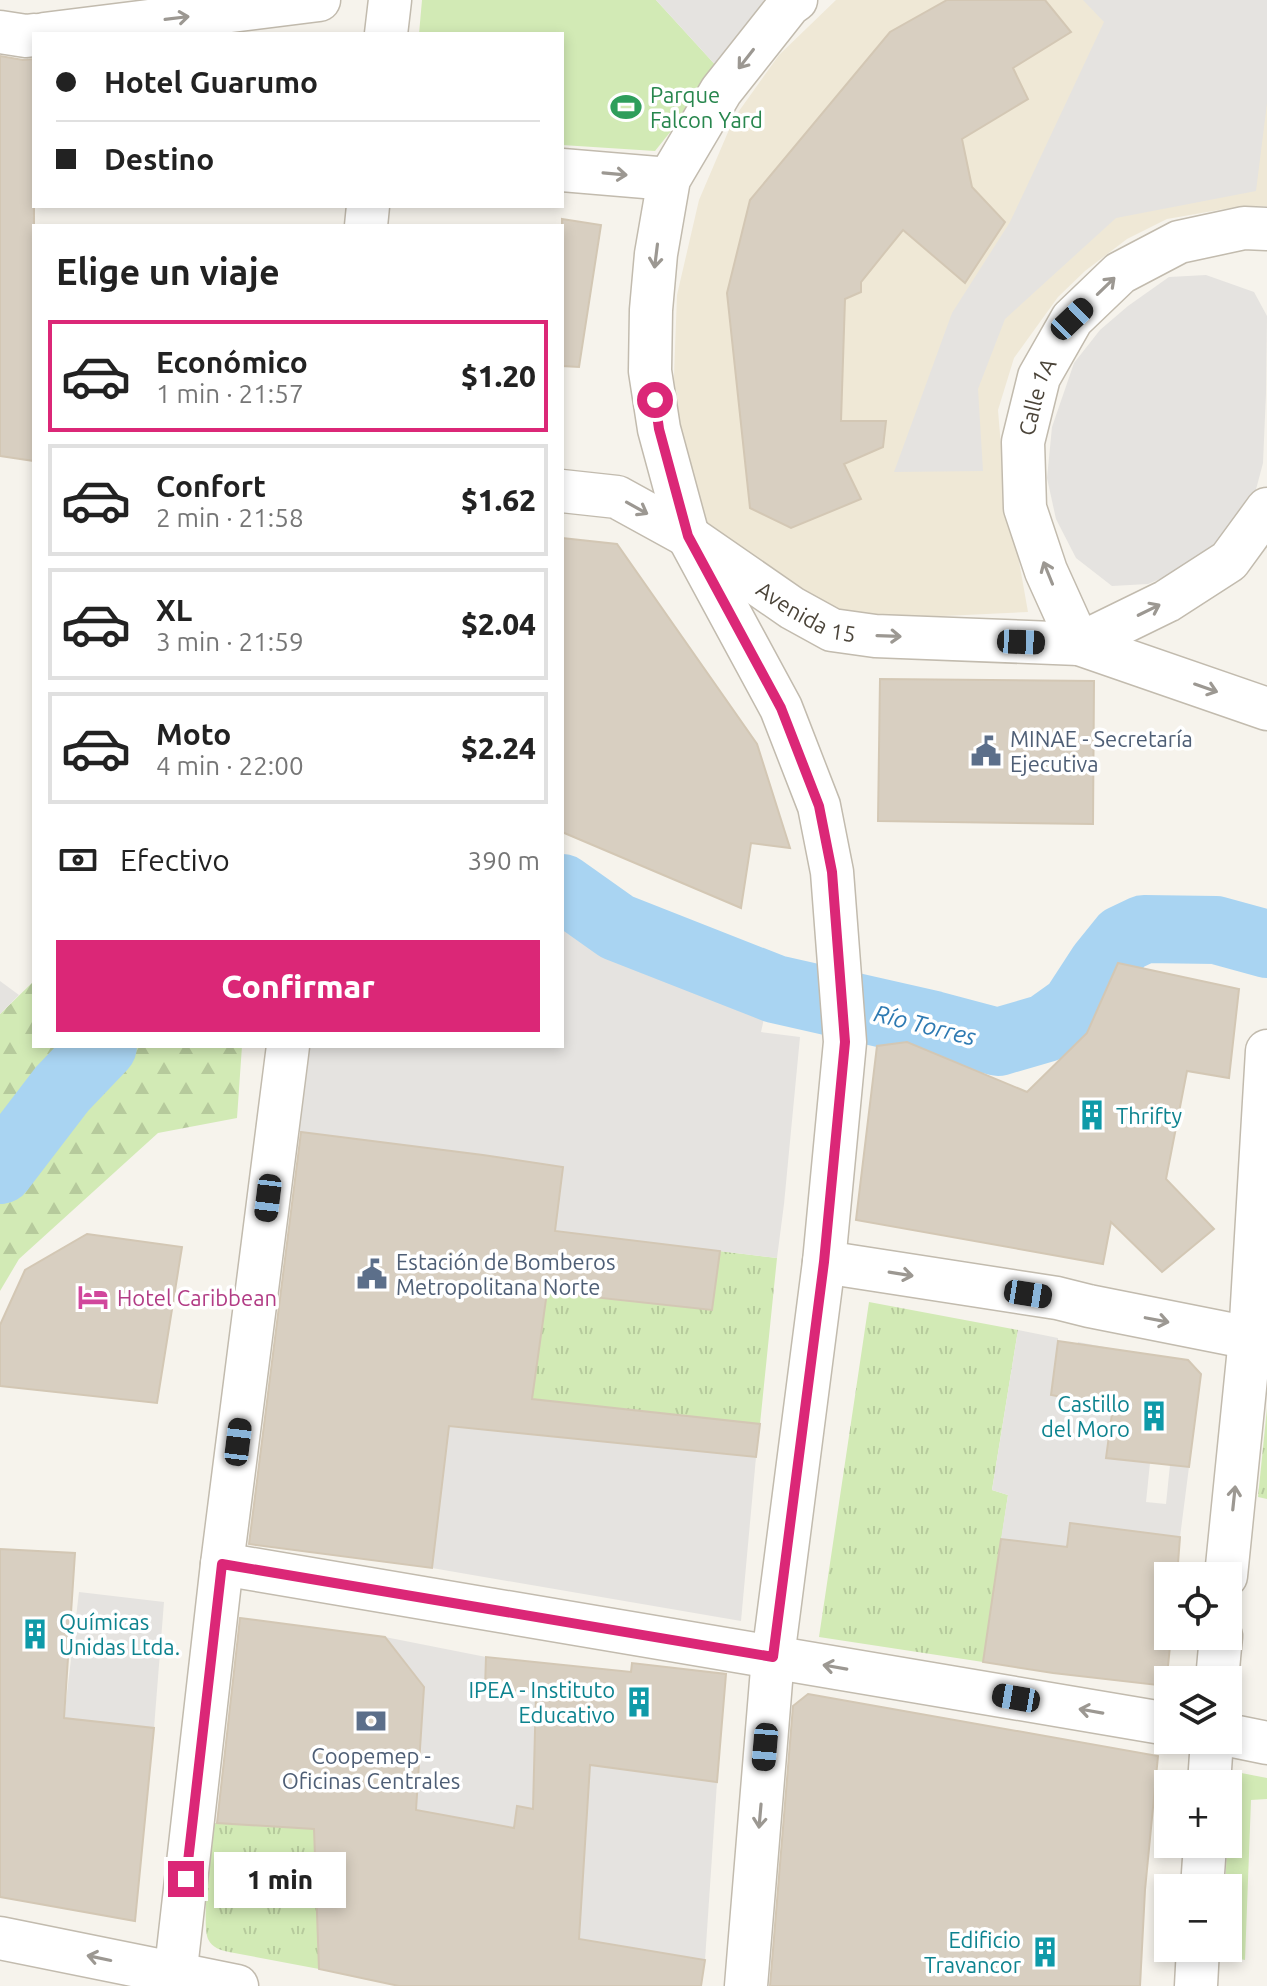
<!DOCTYPE html>
<html lang="es">
<head>
<meta charset="utf-8">
<style>
  :root { --surface:#fff; --page:#f2f2f2; --text:#222; --muted:#767676; --line:#e0e0e0; --accent:#db2777 }
  body { margin:0; font-family:Ubuntu,sans-serif; background:var(--page); color:var(--text); height:100vh; display:flex; flex-direction:column; font-size:30px; white-space:nowrap }
  * { box-sizing:border-box; margin:0 }
  p { font-size:26px; color:var(--muted) }
  .icon { flex:none; width:44px; height:44px; fill:none; stroke:currentColor; stroke-width:2; stroke-linecap:round; stroke-linejoin:round }
  .map { position:relative; flex:1; overflow:hidden }
  .side { position:absolute; left:32px; top:224px; width:532px; height:824px; display:flex; flex-direction:column; background:var(--surface); border-radius:0px; box-shadow:0 4px 12px #0003 }
  .side>* { flex:none }
  .guide { position:absolute; left:32px; top:32px; width:532px; height:176px; border-radius:0px; box-shadow:0 4px 12px #0003; display:grid; align-content:center; height:176px; padding:0 24px; background:var(--surface) }
  .buttons { position:absolute; left:1154px; top:1562px; display:grid; gap:16px }
  .buttons a { display:grid; place-items:center; width:88px; height:88px; border-radius:0px; background:var(--surface); box-shadow:0 4px 12px #0003; font-size:40px }
  .end { position:absolute; width:36px; height:36px; margin:-18px; border:10px solid #db2777; background:#fff; box-shadow:0 0 0 4px #fff }
  .from { border-radius:50% }
  .bubble { position:absolute; height:56px; border-radius:0px; background:var(--surface); box-shadow:0 4px 12px #0003; font-size:26px; font-weight:800; line-height:56px; text-align:center }
  .car { position:absolute; width:24px; height:48px; margin:-24px -12px; border-radius:10px; box-shadow:0 0 6px 2px #0007; background:linear-gradient(#222 24%,#8ab4d8 0 40%,#222 0 76%,#8ab4d8 0 86%,#222 0) }
  .guide b { display:flex; align-items:center; gap:28px; height:76px; font-size:30px }
  .guide b+b { border-top:2px solid var(--line) }
  .guide i { width:20px; height:20px; background:var(--text) }
  ul { padding:0; list-style:none }
  li { display:flex; align-items:center; gap:24px; height:112px; margin:0 16px 12px; padding:0 8px; border:4px solid var(--line); border-radius:0px }
  li div { flex:1 }
  li b { display:block; font-size:30px }
  li em { font-style:normal; font-weight:800 }
  li.current { border-color:var(--accent) }
  li>.icon { width:72px; height:72px; stroke-width:1.5 }
  h2 { padding:0 24px; font-size:36px; line-height:96px }
  .pay { display:flex; align-items:center; gap:20px; height:88px; padding:0 24px; font-size:30px }
  .pay p { margin-inline-start:auto }
  .button { display:flex; gap:16px; margin-top:auto; padding:16px 24px }
  .button a { flex:1; height:92px; border-radius:0px; background:var(--accent); color:#fff; font-size:32px; font-weight:800; line-height:92px; text-align:center }
  .map>svg:first-child { display:block }
</style>
</head>
<body>
<div class="map">
<svg width="1267" height="1986" viewBox="0 0 1267 1986">
  <defs>
    <pattern id="grass-tufts" width="24" height="20" patternUnits="userSpaceOnUse" patternTransform="scale(2)"><rect width="24" height="20" fill="#d2eab5"/><path d="M3 7l-1-3M5 7V3M7 7l1-3M15 17l-1-3M17 17v-4M19 17l1-3" fill="none" stroke="#b6ca9c"/></pattern>
    <pattern id="forest-firs" width="22" height="20" patternUnits="userSpaceOnUse" patternTransform="scale(2)"><rect width="22" height="20" fill="#d2eab5"/><path d="M5 1l3.5 6h-7zM16 11l3.5 6h-7z" fill="#b6ca9c"/></pattern>
  </defs>
  <rect width="100%" height="100%" fill="#f6f3ec"/>
  <!-- education -->
  <polygon fill="#efe8d6" points="836,0 1267,0 1267,206 1236,207 1167,219 1127,239 1085,271 1058,297 1014,358 998,410 1003,471 1028,612 838,621 704,529 673,402 677,295 699,200 734,118 779,55"/>
  <!-- grass -->
  <g fill="url(#grass-tufts)">
    <polygon points="720,1251 777,1258 760,1424 532,1399 547,1292 711,1310"/>
    <polygon points="869,1302 1018,1330 992,1490 1008,1495 983,1662 819,1637"/>
    <polygon points="1267,1408 1267,1499 1258,1497"/>
    <path d="M214 1823 314 1829 319 1969 229 1952C221 1950 212 1948 208 1939 201 1923 212 1845 214 1823Z"/>
  </g>
  <!-- forest -->
  <polygon fill="url(#forest-firs)" points="34,981 34,1046 242,1046 237,1118 158,1133 19,1259 0,1291 0,1014"/>
  <!-- garden -->
  <g fill="#d2eab5">
    <polygon points="422,0 656,0 720,70 655,151 562,145 562,34 419,34"/>
    <polygon points="1231,1771 1267,1778 1267,1799 1251,1800 1245,1960 1221,1956 1222,1948 1228,1948 1228,1888 1225,1888"/>
  </g>
  <!-- parking -->
  <g fill="#e5e3e0">
    <polygon points="656,0 775,0 720,70"/>
    <polygon points="1083,0 1267,0 1267,103 1256,191 1116,218 1005,319 978,389 983,471 894,472 952,313 1010,222 1104,22"/>
    <polygon points="1206,275 1254,292 1267,316 1266,393 1263,463 1254,497 1202,561 1148,584 1112,586 1076,558 1056,519 1047,478 1052,427 1074,363 1100,330 1128,306 1169,277"/>
    <polygon points="562,922 596,942 767,1005 761,1032 800,1037 784,1204 777,1258 555,1231 562,1167 483,1155 293,1131 304,1046 562,1046"/>
    <polygon points="0,981 19,995 0,1014"/>
    <polygon points="1018,1330 1058,1338 1051,1395 1069,1398 1078,1342 1120,1350 1106,1458 1150,1463 1146,1502 1166,1504 1170,1465 1189,1467 1180,1537 1070,1523 1067,1547 1001,1539 1008,1495 992,1490"/>
    <polygon points="449,1426 756,1457 741,1621 432,1568"/>
    <polygon points="79,1592 164,1602 154,1728 64,1718"/>
    <polygon points="385,1637 486,1657 485,1688 536,1692 533,1809 517,1807 514,1828 416,1810 424,1687"/>
    <polygon points="590,1765 717,1782 705,1960 579,1939"/>
  </g>
  <g fill="none" stroke-linecap="round" stroke-linejoin="round">
    <!-- river -->
    <g stroke="#a9d4f2" stroke-width="68">
      <polyline points="562,888 617,927 775,989 934,1025 998,1042 1046,1028 1074,1008 1102,965 1123,939 1144,929 1216,930 1267,944"/>
      <polyline points="0,1170 62,1089 103,1046"/>
    </g>
  </g>
  <!-- building -->
  <g fill="#d8cfc1" stroke="#d3c7b4" stroke-width="2">
    <polygon points="947,0 1045,0 1071,32 1013,68 1028,99 962,139 972,187 1005,222 965,283 903,230 861,282 861,292 845,299 841,421 886,421 883,447 844,464 861,499 791,528 750,508 727,293 750,200 890,32"/>
    <polygon points="0,56 23,60 34,59 34,461 0,456"/>
    <polygon points="562,219 601,225 579,367 562,366"/>
    <polygon points="562,538 617,544 757,744 790,848 751,843 741,908 562,832"/>
    <polygon points="880,679 1094,681 1093,824 878,821"/>
    <polygon points="1118,963 1239,989 1229,1078 1187,1071 1166,1179 1214,1229 1162,1272 1111,1222 1103,1264 856,1220 877,1046 907,1042 1027,1092 1087,1033"/>
    <polygon points="301,1132 483,1155 563,1167 555,1231 720,1251 712,1310 547,1292 532,1399 760,1424 756,1457 449,1426 432,1568 249,1544"/>
    <polygon points="87,1234 182,1247 157,1403 0,1386 0,1325 25,1270"/>
    <polygon points="1058,1341 1188,1360 1201,1374 1189,1467 1106,1458 1113,1406 1051,1395"/>
    <polygon points="1070,1523 1180,1537 1177,1576 1168,1576 1168,1636 1171,1636 1166,1686 1053,1673 983,1662 1001,1539 1067,1547"/>
    <polygon points="0,1549 75,1553 64,1718 154,1728 135,1921 0,1897"/>
    <polygon points="240,1618 385,1637 424,1687 416,1810 514,1828 517,1806 533,1809 536,1692 485,1688 486,1657 631,1672 632,1663 726,1674 717,1782 590,1765 579,1939 705,1960 701,1986 399,1986 319,1969 314,1829 217,1823"/>
    <polygon points="808,1694 1158,1756 1145,1890 1140,1986 770,1986 793,1706"/>
  </g>
  <g fill="none" stroke-linecap="round" stroke-linejoin="round">
    <!-- minor casing -->
    <g stroke="#c2bbae" stroke-width="45">
      <g id="minor">
        <polyline points="0,32 26,36 34,35"/>
        <polyline points="44,34 319,0"/>
        <polyline points="386,34 390,0"/>
        <polyline points="562,170 669,179"/>
        <polyline points="366,226 368,206"/>
        <path id="s1" d="M562 491 617 497 688 536 792 608 832 630 875 636 1079 644 1267 709"/>
        <path id="s2" d="M1079 644 1046 571 1025 508 1023 442 1039 377 1072 319 1120 273 1179 242 1244 228 1267 229"/>
        <polyline points="1079,644 1167,601 1229,561 1267,509"/>
        <polyline points="824,1262 1057,1298 1089,1306 1250,1338 1267,1347"/>
        <polyline points="222,1564 1168,1724"/>
        <polyline points="1226,1576 1250,1338 1267,1051"/>
        <polyline points="1217,1680 1221,1636"/>
        <polyline points="1228,1735 1267,1743"/>
        <polyline points="1209,1784 1212,1740"/>
        <polyline points="1202,1888 1205,1844"/>
        <polyline points="0,1938 237,1986"/>
        <polyline points="174,1986 222,1564 288,1046"/>
        <polyline points="746,1986 773,1657 824,1262 845,1042 832,872 819,806 781,708 688,536 659,429 650,371 651,310 656,254 669,179 721,91 789,5 796,0"/>
        <polyline points="1196,1986 1198,1948"/>
      </g>
    </g>
    <!-- minor -->
    <use href="#minor" stroke="#fff" stroke-width="42"/>
  </g>
  <!-- one-way arrows -->
  <defs><path id="oneway-shaft" d="M-6 0H5M1.5-3L5.5 0L1.5 3" fill="none" stroke-width="1.6" stroke-linecap="round" stroke-linejoin="round" transform="scale(2)"/></defs>
  <g stroke="#9c9892">
    <use href="#oneway-shaft" transform="translate(177 18) rotate(-7)"/>
    <use href="#oneway-shaft" transform="translate(746 59) rotate(128)"/>
    <use href="#oneway-shaft" transform="translate(615 174) rotate(5)"/>
    <use href="#oneway-shaft" transform="translate(656 256) rotate(97)"/>
    <use href="#oneway-shaft" transform="translate(1106 286) rotate(-44)"/>
    <use href="#oneway-shaft" transform="translate(637 508) rotate(29)"/>
    <use href="#oneway-shaft" transform="translate(1048 573) rotate(-112)"/>
    <use href="#oneway-shaft" transform="translate(1149 610) rotate(-26)"/>
    <use href="#oneway-shaft" transform="translate(889 636) rotate(2)"/>
    <use href="#oneway-shaft" transform="translate(1206 688) rotate(19)"/>
    <use href="#oneway-shaft" transform="translate(901 1274) rotate(9)"/>
    <use href="#oneway-shaft" transform="translate(1157 1320) rotate(11)"/>
    <use href="#oneway-shaft" transform="translate(1234 1498) rotate(-84)"/>
    <use href="#oneway-shaft" transform="translate(835 1667) rotate(-170)"/>
    <use href="#oneway-shaft" transform="translate(1091 1711) rotate(-170)"/>
    <use href="#oneway-shaft" transform="translate(760 1816) rotate(95)"/>
    <use href="#oneway-shaft" transform="translate(99 1958) rotate(-168)"/>
  </g>
  <g fill="none" stroke-linecap="round" stroke-linejoin="round">
    <!-- route -->
    <polyline stroke="#db2777" stroke-width="10" points="186,1879 222,1564 773,1657 824,1262 845,1042 832,872 819,806 781,708 688,536 659,429 655,400"/>
  </g>
  <!-- icons -->
  <defs>
    <g id="stadium-bare" transform="scale(2.4)"><path d="M0-5a6.5 5 0 1 0 0 10a6.5 5 0 1 0 0-10ZM-3.5-1.8h7v3.6h-7Z" fill="#2e9e5b" stroke="#fff" stroke-width="2.5" paint-order="stroke"/></g>
    <g id="civic-bare" transform="scale(2.4)"><path d="M-.6-6.5H3V-4.5H.6V-3L4-1V1h2V6H-6V1h2V-1L-.6-3ZM-1.2 2.5V6h2.4V2.5Z" fill="#5c6f8a" stroke="#fff" stroke-width="2.5" paint-order="stroke"/></g>
    <g id="building-bare" transform="scale(2.4)"><path d="M-4-6H4V6H1V3H-1V6H-4ZM-2.5-4.3h1.7v1.8h-1.7ZM.8-4.3h1.7v1.8H.8ZM-2.5-1h1.7V.8h-1.7ZM.8-1h1.7V.8H.8Z" fill="#0f9aa8" stroke="#fff" stroke-width="2.5" paint-order="stroke"/></g>
    <g id="hotel-bare" transform="scale(2.4)"><path d="M-6-4.5h1.5V1H6V5H4.5V3h-9V5H-6ZM-4 0a1.8 1.8 0 1 1 3.6 0ZM.5 0V-2.5h3Q6-2.5 6 0Z" fill="#d1479c" stroke="#fff" stroke-width="2.5" paint-order="stroke"/></g>
    <g id="bank-bare" transform="scale(2.4)"><path d="M-6-4H6V4H-6ZM0-2.3a2.3 2.3 0 1 0 0 4.6a2.3 2.3 0 1 0 0-4.6Z" fill="#5c6f8a" stroke="#fff" stroke-width="2.5" paint-order="stroke"/></g>
  </defs>
  <g fill-rule="evenodd">
    <use href="#stadium-bare" x="626" y="107"/>
    <use href="#civic-bare" x="986" y="751"/>
    <use href="#building-bare" x="1092" y="1115"/>
    <use href="#civic-bare" x="372" y="1274"/>
    <use href="#hotel-bare" x="93" y="1297"/>
    <use href="#building-bare" x="1154" y="1416"/>
    <use href="#building-bare" x="35" y="1634"/>
    <use href="#building-bare" x="639" y="1702"/>
    <use href="#bank-bare" x="371" y="1721"/>
    <use href="#building-bare" x="1045" y="1952"/>
  </g>
  <g text-anchor="middle" dominant-baseline="central" stroke-width="7" stroke-linejoin="round" paint-order="stroke">
    <!-- leisure labels -->
    <g font-size="22" fill="#27864d" stroke="#fff" text-anchor="start">
      <text x="650" y="94">Parque<tspan x="650" dy="25">Falcon Yard</tspan></text>
    </g>
    <!-- street labels -->
    <g font-size="22" fill="#4b4439" stroke="#fff">
      <text stroke="none"><textPath href="#s2" startOffset="260">Calle 1A</textPath></text>
      <text stroke="none"><textPath href="#s1" startOffset="278">Avenida 15</textPath></text>
    </g>
    <!-- service labels -->
    <g font-size="22" fill="#4e5e75" stroke="#fff" text-anchor="start">
      <text x="1010" y="738">MINAE - Secretaría<tspan x="1010" dy="25">Ejecutiva</tspan></text>
      <text x="396" y="1261">Estación de Bomberos<tspan x="396" dy="25">Metropolitana Norte</tspan></text>
      <text x="371" y="1755" text-anchor="middle">Coopemep -<tspan x="371" dy="25">Oficinas Centrales</tspan></text>
    </g>
    <!-- culture labels -->
    <g font-size="22" fill="#0d838f" stroke="#fff" text-anchor="end">
      <text x="1116" y="1115" text-anchor="start">Thrifty</text>
      <text x="1130" y="1403">Castillo<tspan x="1130" dy="25">del Moro</tspan></text>
      <text x="59" y="1621" text-anchor="start">Químicas<tspan x="59" dy="25">Unidas Ltda.</tspan></text>
      <text x="615" y="1689">IPEA - Instituto<tspan x="615" dy="25">Educativo</tspan></text>
      <text x="1021" y="1939">Edificio<tspan x="1021" dy="25">Travancor</tspan></text>
    </g>
    <!-- hotel labels -->
    <g font-size="22" fill="#b23c85" stroke="#fff" text-anchor="start">
      <text x="117" y="1297">Hotel Caribbean</text>
    </g>
    <!-- water labels -->
    <g font-size="24" font-style="italic" fill="#2e7ab2" stroke="#fff">
      <text transform="translate(925 1025) rotate(14)">Río Torres</text>
    </g>
  </g>
</svg>
<div class="buttons">
<a><svg class="icon" aria-label="locate" viewBox="0 0 24 24"><circle cx="12" cy="12" r="6"/><path d="M12 2v4M12 18v4M2 12h4M18 12h4"/></svg></a>
<a><svg class="icon" aria-label="layers" viewBox="0 0 24 24"><path d="M12 4l9 5-9 5-9-5zM3 14l9 5 9-5"/></svg></a>
<a>+</a>
<a>−</a>
</div>
<i class="end from" style="left:655px;top:400px"></i>
<i class="end" style="left:186px;top:1879px"></i>
<div class="bubble" style="left:214px;top:1852px;width:132px">1 min</div>
<i class="car" style="left:1072px;top:319px;rotate:46deg"></i>
<i class="car" style="left:1021px;top:642px;rotate:92deg"></i>
<i class="car" style="left:268px;top:1198px;rotate:187deg"></i>
<i class="car" style="left:1028px;top:1294px;rotate:99deg"></i>
<i class="car" style="left:238px;top:1442px;rotate:7deg"></i>
<i class="car" style="left:1016px;top:1698px;rotate:280deg"></i>
<i class="car" style="left:765px;top:1747px;rotate:185deg"></i>
<div class="guide">
<b><i class="from"></i>Hotel Guarumo</b>
<b><i></i>Destino</b>
</div>
<section class="side">
<h2>Elige un viaje</h2>
<ul>
<li class="current"><svg class="icon" aria-label="car" viewBox="0 0 24 24"><path d="M5 17H2v-5l4-1 3-4h7l3 4 3 1v5h-3M9 17h6M6 11h13"/><circle cx="7" cy="17" r="2"/><circle cx="17" cy="17" r="2"/></svg><div><b>Económico</b><p>1 min · 21:57</p></div><em>$1.20</em></li>
<li><svg class="icon" aria-label="car" viewBox="0 0 24 24"><path d="M5 17H2v-5l4-1 3-4h7l3 4 3 1v5h-3M9 17h6M6 11h13"/><circle cx="7" cy="17" r="2"/><circle cx="17" cy="17" r="2"/></svg><div><b>Confort</b><p>2 min · 21:58</p></div><em>$1.62</em></li>
<li><svg class="icon" aria-label="car" viewBox="0 0 24 24"><path d="M5 17H2v-5l4-1 3-4h7l3 4 3 1v5h-3M9 17h6M6 11h13"/><circle cx="7" cy="17" r="2"/><circle cx="17" cy="17" r="2"/></svg><div><b>XL</b><p>3 min · 21:59</p></div><em>$2.04</em></li>
<li><svg class="icon" aria-label="car" viewBox="0 0 24 24"><path d="M5 17H2v-5l4-1 3-4h7l3 4 3 1v5h-3M9 17h6M6 11h13"/><circle cx="7" cy="17" r="2"/><circle cx="17" cy="17" r="2"/></svg><div><b>Moto</b><p>4 min · 22:00</p></div><em>$2.24</em></li>
</ul>
<div class="pay"><svg class="icon" aria-label="cash" viewBox="0 0 24 24"><path d="M3 7h18v10H3z"/><circle cx="12" cy="12" r="2"/></svg>Efectivo<p>390 m</p></div>
<div class="button"><a>Confirmar</a></div>
</section>
</div>
</body>
</html>
